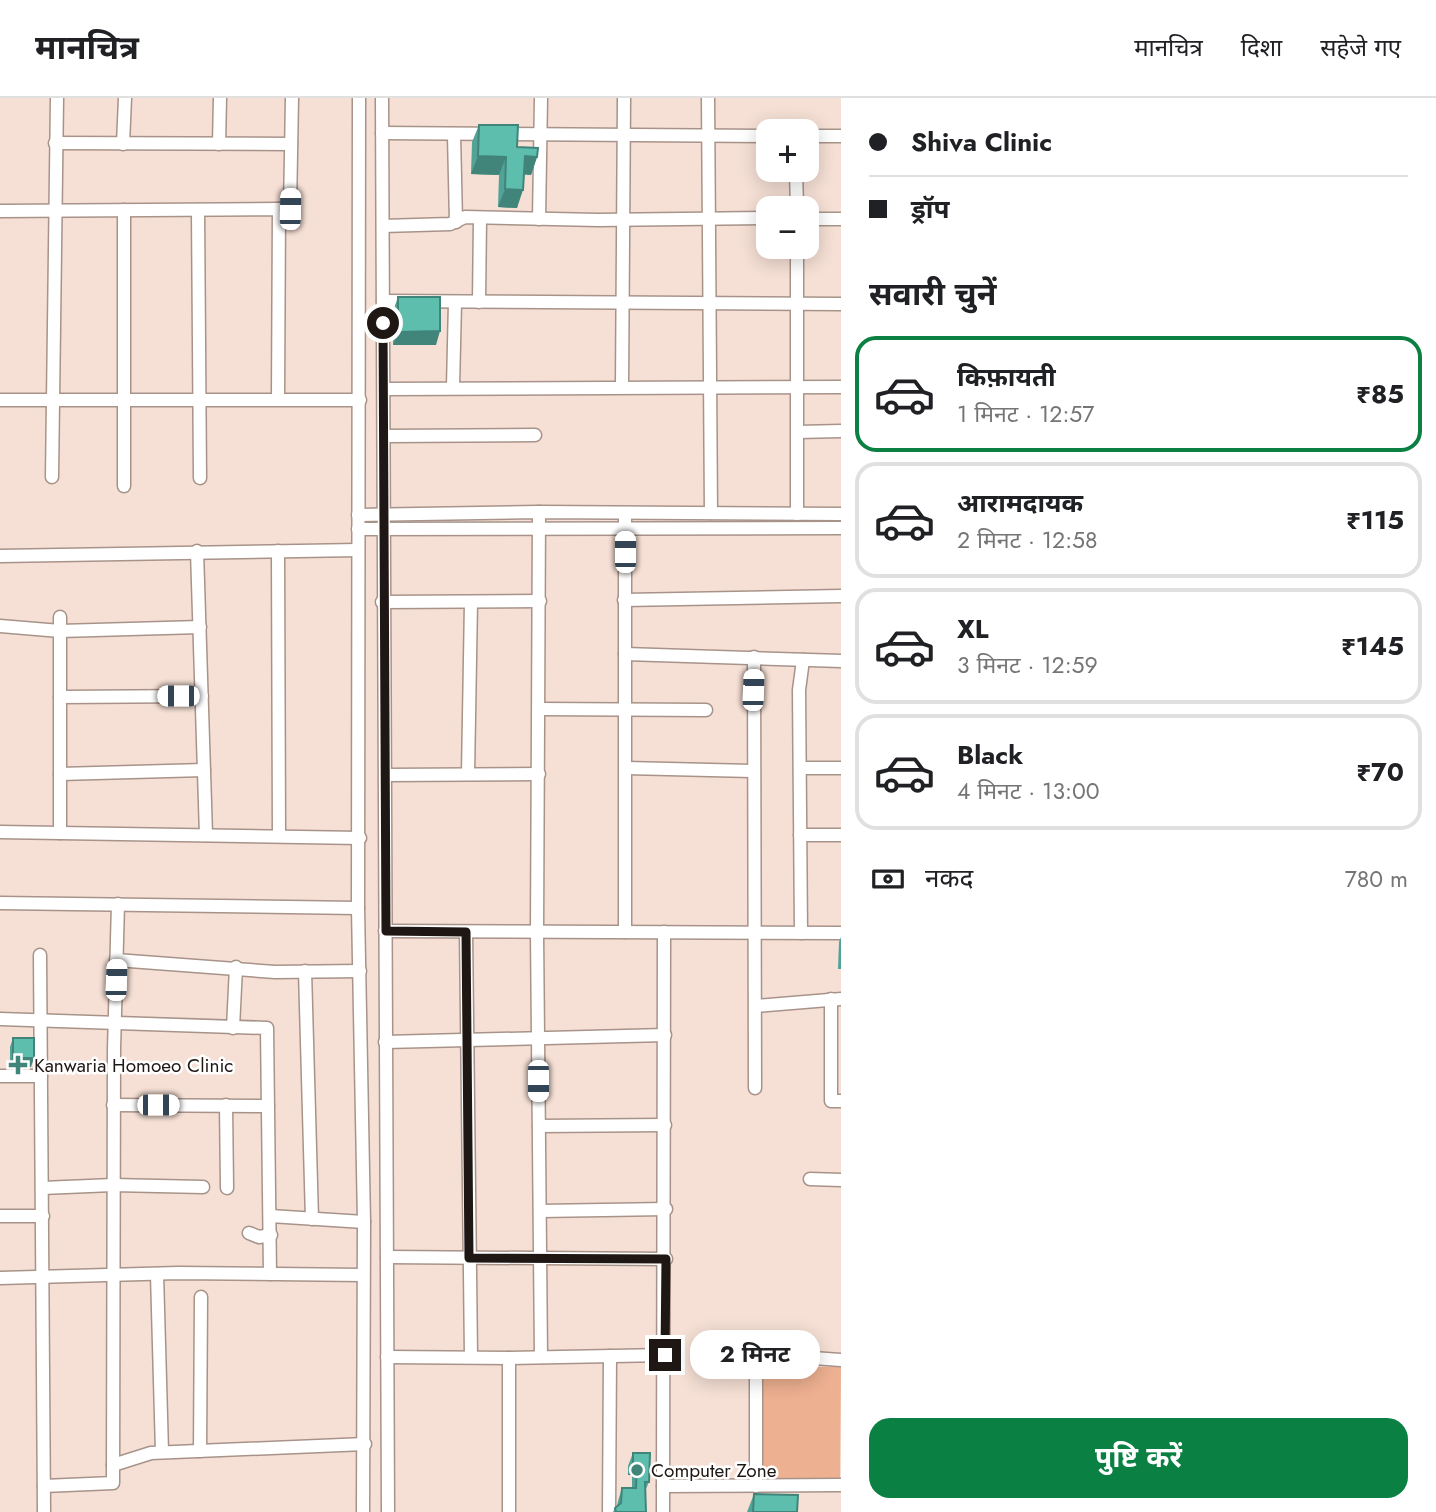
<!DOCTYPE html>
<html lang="hi">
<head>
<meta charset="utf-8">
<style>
  :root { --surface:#fff; --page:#f2f2f2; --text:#202124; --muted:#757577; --line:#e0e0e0; --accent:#0b8043 }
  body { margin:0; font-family:Jost,"Noto Sans Devanagari",sans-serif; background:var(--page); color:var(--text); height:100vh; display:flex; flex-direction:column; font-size:26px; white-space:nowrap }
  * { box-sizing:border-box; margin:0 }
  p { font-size:23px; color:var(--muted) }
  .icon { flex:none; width:38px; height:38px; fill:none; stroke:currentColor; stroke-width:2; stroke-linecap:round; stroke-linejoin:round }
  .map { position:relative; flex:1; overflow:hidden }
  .side { display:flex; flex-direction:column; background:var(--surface); width:595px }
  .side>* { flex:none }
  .banner { display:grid; align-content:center; height:154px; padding:0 28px; background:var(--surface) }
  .controls { position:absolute; left:756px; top:21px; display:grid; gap:14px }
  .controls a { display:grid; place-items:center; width:63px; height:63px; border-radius:14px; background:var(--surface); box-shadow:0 4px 18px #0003; font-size:35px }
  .end { position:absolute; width:32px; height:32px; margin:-16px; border:9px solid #1f1714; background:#fff; box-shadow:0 0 0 4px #fff }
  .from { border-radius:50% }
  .bubble { position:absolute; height:49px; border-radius:21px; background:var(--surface); box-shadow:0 4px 18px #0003; font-size:23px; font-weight:700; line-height:49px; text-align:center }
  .car { position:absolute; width:21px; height:42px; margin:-21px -10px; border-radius:9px; box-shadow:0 0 5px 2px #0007; background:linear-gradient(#fff 24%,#345 0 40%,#fff 0 76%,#345 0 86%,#fff 0) }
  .banner b { display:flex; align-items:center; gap:24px; height:66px; font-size:26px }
  .banner b+b { border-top:2px solid var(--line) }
  .banner i { width:18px; height:18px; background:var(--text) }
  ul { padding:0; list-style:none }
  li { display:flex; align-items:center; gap:21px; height:116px; margin:0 14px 10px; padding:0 14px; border:4px solid var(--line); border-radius:21px }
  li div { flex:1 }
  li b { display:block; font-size:26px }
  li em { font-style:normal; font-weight:700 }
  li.on { border-color:var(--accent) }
  li>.icon { width:63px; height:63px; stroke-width:1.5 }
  h2 { padding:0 28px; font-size:32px; line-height:84px }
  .pay { display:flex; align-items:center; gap:18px; height:77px; padding:0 28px; font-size:26px }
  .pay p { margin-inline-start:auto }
  .primary-button { display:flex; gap:14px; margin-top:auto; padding:14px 28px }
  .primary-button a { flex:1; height:80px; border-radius:21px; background:var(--accent); color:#fff; font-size:28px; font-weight:700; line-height:80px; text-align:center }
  header { display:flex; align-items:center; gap:42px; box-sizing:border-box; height:98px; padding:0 35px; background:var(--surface); border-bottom:2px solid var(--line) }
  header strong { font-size:33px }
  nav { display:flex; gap:38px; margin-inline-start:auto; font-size:24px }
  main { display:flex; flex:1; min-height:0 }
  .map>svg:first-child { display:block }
</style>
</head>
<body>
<header>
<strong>मानचित्र</strong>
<nav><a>मानचित्र</a><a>दिशा</a><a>सहेजे गए</a></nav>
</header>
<main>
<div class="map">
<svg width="841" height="1414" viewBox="0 0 841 1414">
  <rect width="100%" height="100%" fill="#f6e0d5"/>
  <!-- park -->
  <polygon fill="#edb090" points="757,1269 841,1269 840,1380 757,1380"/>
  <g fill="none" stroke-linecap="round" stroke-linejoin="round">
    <!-- minor casing -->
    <g stroke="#a79389" stroke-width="15">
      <g id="minor">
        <polyline points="359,0 358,810 364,1124 363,1414"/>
        <polyline points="382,0 388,1414"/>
        <polyline points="708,0 711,415"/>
        <polyline points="382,35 768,38"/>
        <polyline points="454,37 456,124"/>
        <polyline points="807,38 841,38"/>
        <polyline points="55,45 291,46"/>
        <polyline points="123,46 125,0"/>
        <polyline points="219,46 220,0"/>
        <polyline points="796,72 797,110"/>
        <polyline points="279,111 290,111 292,0"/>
        <polyline points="124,112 124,388"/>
        <polyline points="198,112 200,380"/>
        <polyline points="0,113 279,111 278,300"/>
        <polyline points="539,121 541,0"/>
        <polyline points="807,121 841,121"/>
        <polyline points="383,128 450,126 465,119 598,122 768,120"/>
        <polyline points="797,149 797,416"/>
        <polyline points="383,203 841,206"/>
        <polyline points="479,204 480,120"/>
        <polyline points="622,288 624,0"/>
        <polyline points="453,289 455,204"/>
        <polyline points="385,291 841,289"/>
        <polyline points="0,302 360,302"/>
        <polyline points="798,334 841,333"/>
        <polyline points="385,338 535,337"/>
        <polyline points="52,379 57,0"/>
        <polyline points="539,414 537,834 541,1259"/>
        <polyline points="358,417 539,414 841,416"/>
        <polyline points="625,421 625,834"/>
        <polyline points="358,431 841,430"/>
        <polyline points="197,453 206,737"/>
        <polyline points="278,453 279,738"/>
        <polyline points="0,458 358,452"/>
        <polyline points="624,502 841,498"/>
        <polyline points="382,504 540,503"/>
        <polyline points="60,519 60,735"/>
        <polyline points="0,528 60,533 200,529"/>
        <polyline points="625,556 841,563"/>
        <polyline points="754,559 755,990"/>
        <polyline points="60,599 202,598"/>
        <polyline points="539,611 706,612"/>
        <polyline points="626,670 752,673"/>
        <polyline points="800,670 841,670"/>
        <polyline points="60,676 204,672"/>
        <polyline points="468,676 471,504"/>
        <polyline points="386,677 539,676"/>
        <polyline points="0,734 360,740"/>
        <polyline points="800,737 841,737"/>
        <polyline points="0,805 358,810"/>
        <polyline points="385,833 841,835"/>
        <polyline points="466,834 471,1259"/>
        <polyline points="801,835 799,592 803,562"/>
        <polyline points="40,857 44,1414"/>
        <polyline points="116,862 275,874 360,873"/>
        <polyline points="305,873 312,1121"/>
        <polyline points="831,901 831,1003 841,1003"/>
        <polyline points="756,908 841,901"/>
        <polyline points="0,921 267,930 270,1176"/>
        <polyline points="233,930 236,869"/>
        <polyline points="385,944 665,937"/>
        <polyline points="0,978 41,978"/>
        <polyline points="113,1007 268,1008"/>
        <polyline points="226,1007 227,1090"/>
        <polyline points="539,1028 665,1027"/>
        <polyline points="810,1081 841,1082"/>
        <polyline points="42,1090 113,1087 203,1089"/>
        <polyline points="540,1113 666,1111"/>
        <polyline points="0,1118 43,1118"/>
        <polyline points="270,1118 364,1124"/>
        <polyline points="249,1135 259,1139 271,1137"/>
        <polyline points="387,1159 666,1161"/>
        <polyline points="157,1176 162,1354"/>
        <polyline points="0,1180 178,1175 363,1177"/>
        <polyline points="387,1259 509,1260 509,1414"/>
        <polyline points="509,1260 665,1257"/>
        <polyline points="200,1353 201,1199"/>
        <polyline points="113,1367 151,1355 365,1346"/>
        <polyline points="44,1388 113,1385 114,951 118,806"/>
        <polyline points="663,1388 841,1387"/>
        <polyline points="756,1388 756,1269 813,1260 841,1262"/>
        <polyline points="609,1414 610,1258"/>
        <polyline points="663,1414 664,834"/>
      </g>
    </g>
    <!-- minor -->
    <use href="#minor" stroke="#fff" stroke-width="12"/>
  </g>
  <!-- wall -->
  <g fill="#50a396">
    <polygon points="479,27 517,49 537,59 531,77 524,76 517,110 498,109 499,77 471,76 472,44"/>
    <polygon points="398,199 436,247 393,247 393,213"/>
    <polygon points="841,839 841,871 838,871 839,844"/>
    <polygon points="13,940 31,969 10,969 10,949"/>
    <polygon points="633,1355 649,1384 645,1393 646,1414 613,1414 615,1410 617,1408 618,1403 622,1390 632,1390 632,1377 628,1377 628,1368"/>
    <polygon points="754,1396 797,1414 747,1414"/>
  </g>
  <!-- shaded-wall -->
  <g fill="#41857a">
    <polygon points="478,58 506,59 499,77 471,76"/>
    <polygon points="525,58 537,59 531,77 518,76"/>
    <polygon points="505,91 523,92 517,110 498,109"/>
    <polygon points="440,233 436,247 393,247 398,234"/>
    <polygon points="13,960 34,960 31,969 10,969"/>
    <polygon points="633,1365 637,1365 632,1377 628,1377"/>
  </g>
  <!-- building -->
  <g fill="#5dbeae" stroke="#41857a" stroke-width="2">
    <polygon points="479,27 518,27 517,49 538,50 537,59 525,58 523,92 505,91 506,59 478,58"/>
    <polygon points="398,199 440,199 440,233 398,234"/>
    <rect x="13" y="940" width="21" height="20"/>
    <polygon points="633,1355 650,1355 649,1384 645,1384 646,1414 616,1414 615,1410 621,1405 622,1390 636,1390 637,1365 633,1365"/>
    <polygon points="754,1396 798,1397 797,1414 753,1414"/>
  </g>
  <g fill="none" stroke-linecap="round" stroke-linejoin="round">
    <!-- route -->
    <polyline stroke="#1f1714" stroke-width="9" points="383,225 386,833 466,834 469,1160 666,1161 665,1257"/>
  </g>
  <!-- markers -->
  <g fill="#408579" stroke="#fff" stroke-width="2.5">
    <path d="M14.5 956.5h7v7h7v7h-7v7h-7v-7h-7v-7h7z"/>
    <circle cx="637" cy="1372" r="7"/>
  </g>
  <g text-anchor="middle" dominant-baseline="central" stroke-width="5" stroke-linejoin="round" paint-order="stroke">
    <!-- poi labels -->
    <g font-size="19" fill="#1f1714" stroke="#fff" text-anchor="start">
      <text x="34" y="967">Kanwaria Homoeo Clinic</text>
      <text x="651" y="1372">Computer Zone</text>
    </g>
  </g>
</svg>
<div class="controls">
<a>+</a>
<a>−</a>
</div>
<i class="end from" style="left:383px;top:225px"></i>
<i class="end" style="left:665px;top:1257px"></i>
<div class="bubble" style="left:690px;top:1232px;width:130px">2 मिनट</div>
<i class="car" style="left:290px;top:111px;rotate:1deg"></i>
<i class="car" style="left:625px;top:454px;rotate:0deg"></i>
<i class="car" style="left:753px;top:592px;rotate:2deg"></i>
<i class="car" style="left:178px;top:598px;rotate:270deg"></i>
<i class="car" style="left:116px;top:882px;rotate:2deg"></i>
<i class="car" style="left:538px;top:983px;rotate:180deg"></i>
<i class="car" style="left:158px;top:1007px;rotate:90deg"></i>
</div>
<section class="side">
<div class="banner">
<b><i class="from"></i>Shiva Clinic</b>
<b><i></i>ड्रॉप</b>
</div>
<h2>सवारी चुनें</h2>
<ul>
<li class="on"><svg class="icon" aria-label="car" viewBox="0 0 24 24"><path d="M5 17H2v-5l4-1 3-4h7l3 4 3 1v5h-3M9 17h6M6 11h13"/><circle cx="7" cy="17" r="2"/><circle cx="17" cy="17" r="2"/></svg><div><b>किफ़ायती</b><p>1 मिनट · 12:57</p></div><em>₹85</em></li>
<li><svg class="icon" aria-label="car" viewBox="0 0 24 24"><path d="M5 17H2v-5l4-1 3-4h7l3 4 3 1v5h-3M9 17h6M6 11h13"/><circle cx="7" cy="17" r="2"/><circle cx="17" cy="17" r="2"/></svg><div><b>आरामदायक</b><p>2 मिनट · 12:58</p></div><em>₹115</em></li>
<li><svg class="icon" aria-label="car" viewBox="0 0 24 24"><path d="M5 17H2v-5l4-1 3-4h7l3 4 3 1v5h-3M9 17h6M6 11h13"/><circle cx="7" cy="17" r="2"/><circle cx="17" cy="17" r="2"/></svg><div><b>XL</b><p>3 मिनट · 12:59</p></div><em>₹145</em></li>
<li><svg class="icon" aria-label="car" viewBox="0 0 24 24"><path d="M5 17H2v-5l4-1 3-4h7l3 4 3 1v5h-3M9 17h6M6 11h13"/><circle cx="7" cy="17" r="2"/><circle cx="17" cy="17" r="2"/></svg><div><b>Black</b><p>4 मिनट · 13:00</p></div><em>₹70</em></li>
</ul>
<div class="pay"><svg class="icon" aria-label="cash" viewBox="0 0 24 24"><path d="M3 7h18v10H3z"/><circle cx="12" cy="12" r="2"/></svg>नकद<p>780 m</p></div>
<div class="primary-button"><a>पुष्टि करें</a></div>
</section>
</main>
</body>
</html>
